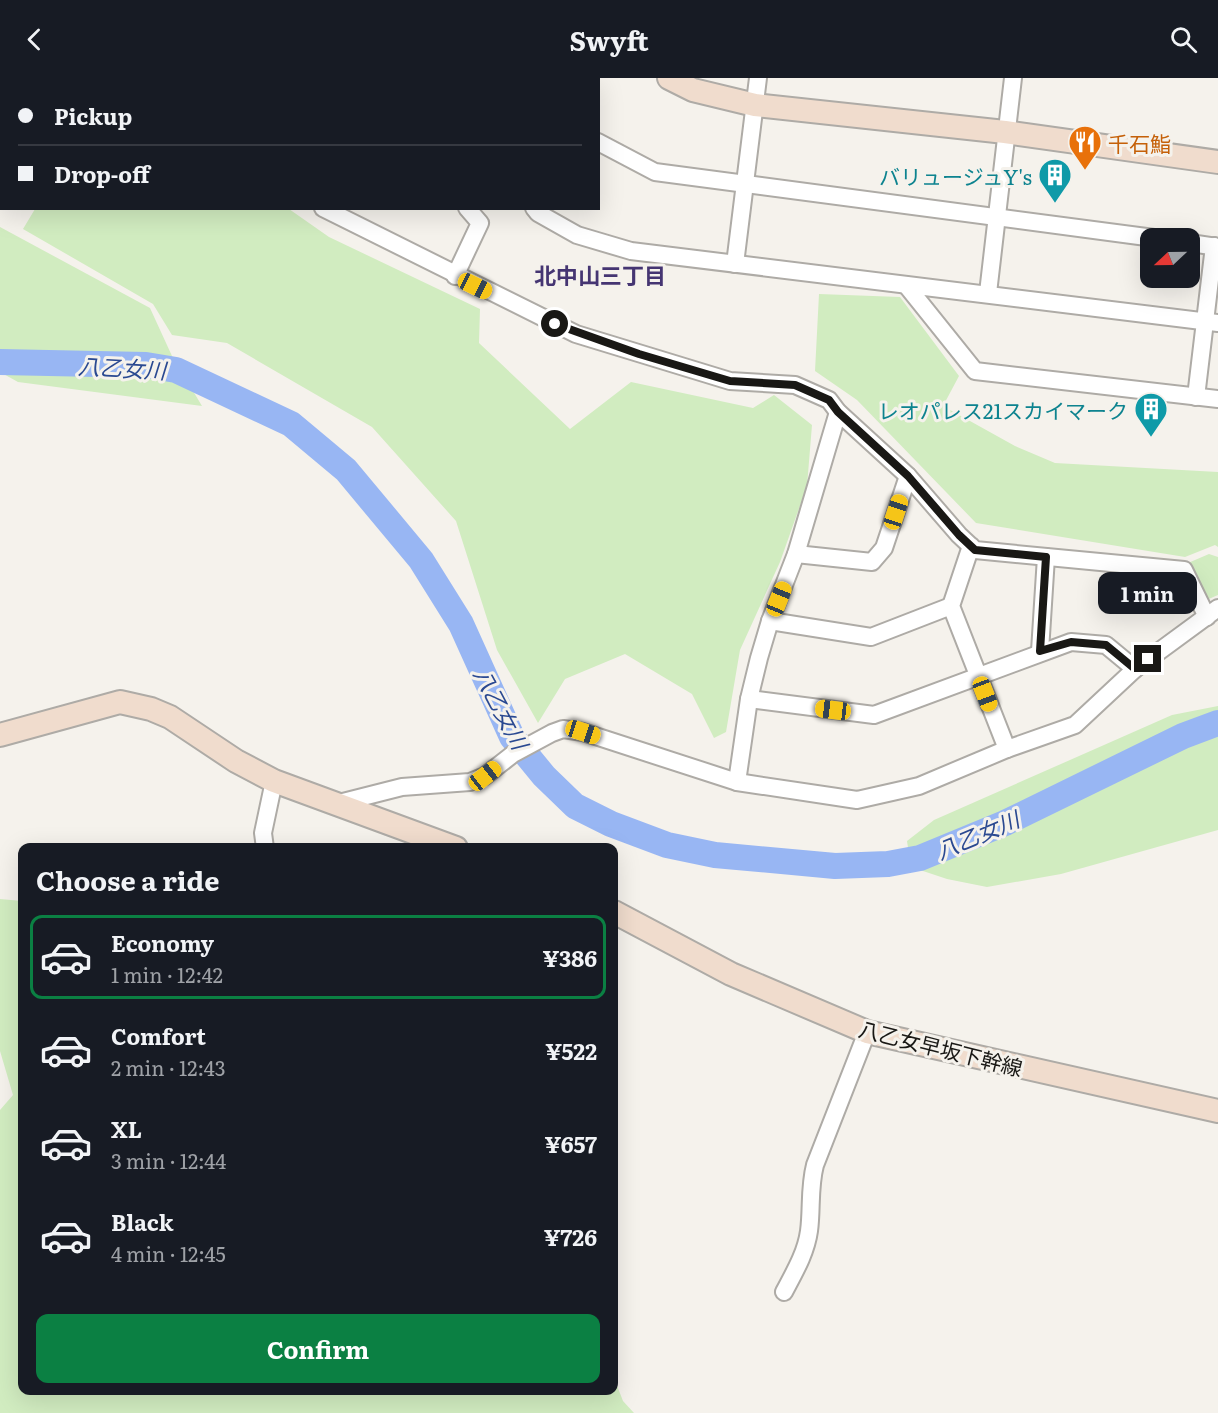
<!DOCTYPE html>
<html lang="en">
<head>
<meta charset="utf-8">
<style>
  :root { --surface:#171b24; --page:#242831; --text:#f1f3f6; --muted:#9ea1a6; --line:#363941; --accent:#0b8043 }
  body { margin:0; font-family:Literata,"Noto Sans JP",serif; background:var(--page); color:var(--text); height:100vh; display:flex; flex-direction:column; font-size:22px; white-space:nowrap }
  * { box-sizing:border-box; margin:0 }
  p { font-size:20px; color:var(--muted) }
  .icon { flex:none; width:33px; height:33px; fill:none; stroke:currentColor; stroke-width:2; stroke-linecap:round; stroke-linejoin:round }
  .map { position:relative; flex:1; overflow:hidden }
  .panel { position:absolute; left:18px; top:765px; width:600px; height:552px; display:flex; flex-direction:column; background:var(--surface); border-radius:12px; box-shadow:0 6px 24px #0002 }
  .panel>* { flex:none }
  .guide { position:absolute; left:0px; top:0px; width:600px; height:132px; box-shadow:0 6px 24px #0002; display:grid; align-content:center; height:132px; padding:0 18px; background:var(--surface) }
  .needle { width:39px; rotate:248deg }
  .controls { position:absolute; left:1140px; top:150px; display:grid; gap:12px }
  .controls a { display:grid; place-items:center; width:60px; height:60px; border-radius:12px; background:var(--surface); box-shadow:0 6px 24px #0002; font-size:30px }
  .end { position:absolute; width:27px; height:27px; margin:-14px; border:8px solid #191815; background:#fff; box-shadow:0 0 0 3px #fff }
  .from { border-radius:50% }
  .bubble { position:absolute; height:42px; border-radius:12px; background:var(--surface); box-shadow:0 6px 24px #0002; font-size:20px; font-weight:700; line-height:42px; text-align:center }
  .car { position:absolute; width:18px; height:36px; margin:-18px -9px; border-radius:8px; box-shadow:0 0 4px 2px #0007; background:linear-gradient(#f5c518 24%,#345 0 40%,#f5c518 0 76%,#345 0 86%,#f5c518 0) }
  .guide b { display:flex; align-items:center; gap:21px; height:57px; font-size:22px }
  .guide b+b { border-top:2px solid var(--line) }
  .guide i { width:15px; height:15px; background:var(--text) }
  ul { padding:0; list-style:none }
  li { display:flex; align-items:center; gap:18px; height:84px; margin:0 12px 9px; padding:0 6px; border:3px solid transparent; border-radius:12px }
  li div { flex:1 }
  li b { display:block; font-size:22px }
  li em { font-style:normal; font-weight:700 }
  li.on { border-color:var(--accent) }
  li>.icon { width:54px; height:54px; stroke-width:1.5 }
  h2 { padding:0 18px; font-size:27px; line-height:72px }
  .primary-button { display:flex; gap:12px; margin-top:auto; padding:12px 18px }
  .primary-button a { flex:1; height:69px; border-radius:12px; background:var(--accent); color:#fff; font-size:24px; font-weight:700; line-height:69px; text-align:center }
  header { display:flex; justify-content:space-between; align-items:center; height:78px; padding:0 18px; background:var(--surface); font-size:27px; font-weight:700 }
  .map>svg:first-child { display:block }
</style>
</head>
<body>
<header><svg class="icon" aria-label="back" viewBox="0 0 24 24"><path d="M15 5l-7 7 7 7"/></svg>Swyft<svg class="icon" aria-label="search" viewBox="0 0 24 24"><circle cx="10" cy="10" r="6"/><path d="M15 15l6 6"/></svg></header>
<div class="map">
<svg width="1218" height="1335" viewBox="0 0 1218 1335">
  <rect width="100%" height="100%" fill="#f5f2ec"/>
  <!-- green -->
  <g fill="#d1ecc0">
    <polygon points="35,131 289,131 329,159 480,231 479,265 570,351 631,304 753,330 774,317 812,347 807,408 780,484 740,572 726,654 714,660 692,616 625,576 565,601 538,645 497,572 456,443 372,349 227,265 172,257 153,226 23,151"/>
    <polygon points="0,149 150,230 172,278 202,328 18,304 0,294"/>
    <polygon points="819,216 900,219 959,298 943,328 1015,368 1055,385 1218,394 1218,469 1215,467 1185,479 976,445 857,322 815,293"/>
    <polygon points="1209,476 1218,479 1218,517 1204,523 1188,485"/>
    <polygon points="1218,628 1218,752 1061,796 987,809 947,801 917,791 910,783 907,763 934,742 1172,637"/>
    <polygon points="0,821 22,823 22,1312 614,1312 614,1300 623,1323 634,1335 0,1335 0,1032 13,1017 0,973"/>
  </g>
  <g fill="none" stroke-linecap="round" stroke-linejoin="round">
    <!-- river -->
    <polyline stroke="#98b6f3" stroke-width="26" points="0,284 146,287 176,292 291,346 346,392 421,482 461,546 512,659 544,698 575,728 611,746 667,767 715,777 835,788 888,786 920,780 1005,745 1183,658 1218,645"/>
    <!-- street casing -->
    <g stroke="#aeaba6" stroke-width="20">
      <g id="street">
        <polyline points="71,0 72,2"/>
        <polyline points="167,0 168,2"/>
        <polyline points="381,0 382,2"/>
        <polyline points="444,0 445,2"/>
        <polyline points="539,0 540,2"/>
        <polyline points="24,2 27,0"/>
        <polyline points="92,2 94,0"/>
        <polyline points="256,2 259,0"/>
        <polyline points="598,64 655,94 1154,160"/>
        <polyline points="323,130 576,256 730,303 795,307 829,322 838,334 908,398 959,457 975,472 1184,492 1207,539"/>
        <polyline points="534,130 538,135 577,157 631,173 1218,245"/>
        <polyline points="1190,165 1218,169"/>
        <polyline points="735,186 758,0"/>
        <polyline points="455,198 480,145 467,130"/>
        <polyline points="906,207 975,293 1218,321"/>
        <polyline points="988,215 1013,0"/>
        <polyline points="1196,319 1214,168"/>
        <polyline points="971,468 951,528 1007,671"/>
        <polyline points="796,476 872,484 884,470 908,398"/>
        <polyline points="770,543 871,559 951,528"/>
        <polyline points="1040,573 1046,479"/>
        <polyline points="749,621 874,637 1071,564 1106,567 1135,591"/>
        <polyline points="737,704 749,621 759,580 770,543 796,476 838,334"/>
        <polyline points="335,726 402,709 470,704 485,698 513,676 552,655 563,651 583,654 737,704 857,722 919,708 1007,671 1075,647 1135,591 1218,530"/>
        <polyline points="265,770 263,755 274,703"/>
        <path d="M784 1214C794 1195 806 1175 809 1153 812 1131 809 1110 815 1087L867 954"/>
      </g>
    </g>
    <!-- secondary casing -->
    <g stroke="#aeaba6" stroke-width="26">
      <g id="secondary">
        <polyline points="669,0 693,12 755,27 1005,54 1218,84"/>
        <polyline points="0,657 120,624 151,631 170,639 236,683 274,703 456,770"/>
        <polyline points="614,834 731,896 867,954 1218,1033"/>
      </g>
    </g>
    <!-- street -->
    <use href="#street" stroke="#fff" stroke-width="16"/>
    <!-- secondary -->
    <use href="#secondary" stroke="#f0dccd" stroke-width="22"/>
  </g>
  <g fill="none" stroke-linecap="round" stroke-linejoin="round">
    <!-- route -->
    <polyline stroke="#191815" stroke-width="8" points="555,246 639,276 730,303 795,307 829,322 838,334 908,398 959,457 975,472 1046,479 1040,573 1071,564 1106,567 1135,591 1148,581"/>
  </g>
  <!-- icons -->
  <defs>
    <g id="restaurant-pin" transform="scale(1.725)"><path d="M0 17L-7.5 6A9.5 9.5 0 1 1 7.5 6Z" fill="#e8710a" stroke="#f5f2ec"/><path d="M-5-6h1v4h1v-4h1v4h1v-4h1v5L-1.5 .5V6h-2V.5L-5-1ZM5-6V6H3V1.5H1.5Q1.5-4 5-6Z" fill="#fff"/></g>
    <g id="building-pin" transform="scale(1.725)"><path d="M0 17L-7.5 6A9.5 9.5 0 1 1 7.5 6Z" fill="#0f9aa8" stroke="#f5f2ec"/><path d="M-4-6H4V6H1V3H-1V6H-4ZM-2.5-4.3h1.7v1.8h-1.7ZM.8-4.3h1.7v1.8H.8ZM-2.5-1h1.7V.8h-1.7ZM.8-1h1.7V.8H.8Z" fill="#fff"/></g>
  </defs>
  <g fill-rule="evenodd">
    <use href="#restaurant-pin" x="1085" y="64"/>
    <use href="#building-pin" x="1055" y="97"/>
    <use href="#building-pin" x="1151" y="331"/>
  </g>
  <g text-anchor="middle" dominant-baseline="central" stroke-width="6" stroke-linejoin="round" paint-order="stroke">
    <!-- food labels -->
    <g font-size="21" fill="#c56008" stroke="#f5f2ec" text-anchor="start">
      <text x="1108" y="64">千石鮨</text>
    </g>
    <!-- culture labels -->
    <g font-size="21" fill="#0d838f" stroke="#f5f2ec" text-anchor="end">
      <text x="1032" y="97">バリュージュY's</text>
      <text x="1128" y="331">レオパレス21スカイマーク</text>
    </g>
    <!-- street labels -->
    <g font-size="21" fill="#191815" stroke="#f5f2ec">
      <text transform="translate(941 969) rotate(14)">八乙女早坂下幹線</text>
    </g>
    <!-- neighbourhood labels -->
    <g font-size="22" font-weight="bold" fill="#453572" stroke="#f5f2ec">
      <text x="600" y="196">北中山三丁目</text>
    </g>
    <!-- water labels -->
    <g font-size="22" font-style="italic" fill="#2a4991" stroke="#f5f2ec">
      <text transform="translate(122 289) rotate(3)">八乙女川</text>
      <text transform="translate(502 630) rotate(62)">八乙女川</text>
      <text transform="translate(977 756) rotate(-23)">八乙女川</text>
    </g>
  </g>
</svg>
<div class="controls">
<a><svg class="needle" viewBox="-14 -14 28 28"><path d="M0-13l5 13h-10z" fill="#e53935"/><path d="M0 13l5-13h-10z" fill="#9ea1a6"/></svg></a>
</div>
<i class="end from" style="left:555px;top:246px"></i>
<i class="end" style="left:1148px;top:581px"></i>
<div class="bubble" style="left:1098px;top:494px;width:99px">1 min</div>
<i class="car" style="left:475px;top:208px;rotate:116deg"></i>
<i class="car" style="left:896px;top:434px;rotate:18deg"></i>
<i class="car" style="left:779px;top:521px;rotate:22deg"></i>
<i class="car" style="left:985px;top:616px;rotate:159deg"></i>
<i class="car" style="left:833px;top:632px;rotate:277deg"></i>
<i class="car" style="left:583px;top:654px;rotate:108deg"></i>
<i class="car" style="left:485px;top:698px;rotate:52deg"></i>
<div class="guide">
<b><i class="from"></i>Pickup</b>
<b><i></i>Drop-off</b>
</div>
<section class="panel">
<h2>Choose a ride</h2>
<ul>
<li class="on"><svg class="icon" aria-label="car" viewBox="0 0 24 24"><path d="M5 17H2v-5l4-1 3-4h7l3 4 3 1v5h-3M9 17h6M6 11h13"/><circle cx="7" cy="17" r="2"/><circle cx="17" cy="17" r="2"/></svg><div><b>Economy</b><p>1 min · 12:42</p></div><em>¥386</em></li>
<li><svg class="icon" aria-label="car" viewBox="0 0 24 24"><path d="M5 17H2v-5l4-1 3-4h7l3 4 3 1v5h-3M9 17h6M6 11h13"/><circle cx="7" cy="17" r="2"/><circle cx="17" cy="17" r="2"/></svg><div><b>Comfort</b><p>2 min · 12:43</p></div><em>¥522</em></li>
<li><svg class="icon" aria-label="car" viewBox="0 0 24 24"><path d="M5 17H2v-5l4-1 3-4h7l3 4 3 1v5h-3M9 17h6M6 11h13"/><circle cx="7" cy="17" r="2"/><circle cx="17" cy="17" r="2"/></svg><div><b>XL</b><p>3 min · 12:44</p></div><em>¥657</em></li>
<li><svg class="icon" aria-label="car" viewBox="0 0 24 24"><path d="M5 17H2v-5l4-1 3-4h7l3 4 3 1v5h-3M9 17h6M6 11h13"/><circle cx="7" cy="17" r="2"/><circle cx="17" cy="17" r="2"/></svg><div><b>Black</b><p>4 min · 12:45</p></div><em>¥726</em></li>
</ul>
<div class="primary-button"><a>Confirm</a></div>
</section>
</div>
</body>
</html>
